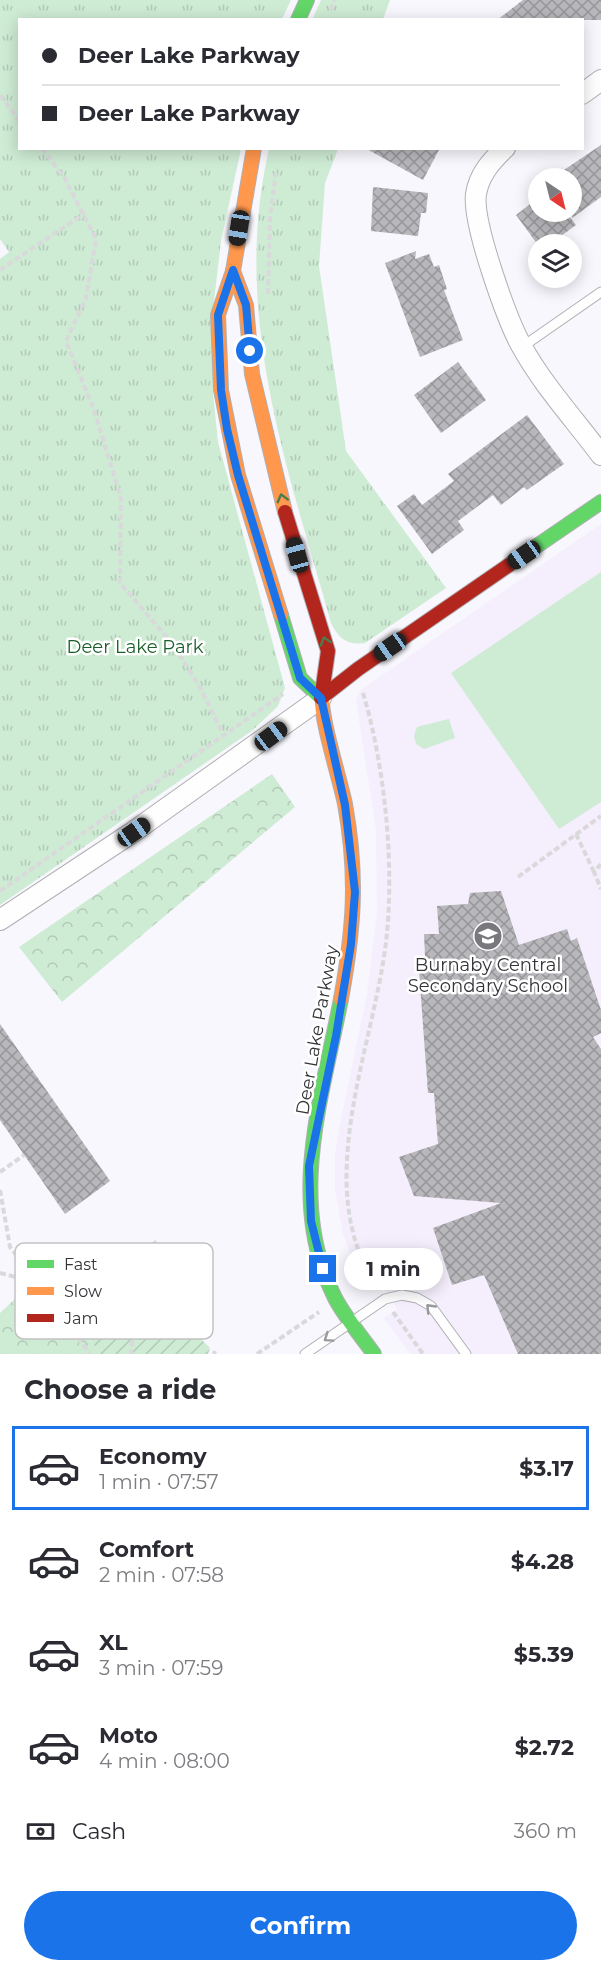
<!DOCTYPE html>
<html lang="en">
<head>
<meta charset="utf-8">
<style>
  :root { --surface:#fff; --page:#f2f2f3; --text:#2b2b33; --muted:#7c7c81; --line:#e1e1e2; --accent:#1a73e8 }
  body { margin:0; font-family:Montserrat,sans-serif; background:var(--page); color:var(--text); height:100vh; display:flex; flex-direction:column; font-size:22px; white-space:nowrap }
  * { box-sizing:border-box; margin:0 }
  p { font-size:20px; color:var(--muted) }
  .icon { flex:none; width:33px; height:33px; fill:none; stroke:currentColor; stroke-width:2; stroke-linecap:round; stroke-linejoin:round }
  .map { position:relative; height:1354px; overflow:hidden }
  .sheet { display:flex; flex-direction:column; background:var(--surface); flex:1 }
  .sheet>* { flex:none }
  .hud { position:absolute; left:18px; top:18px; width:566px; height:132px; border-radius:0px; box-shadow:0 3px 15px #0003; display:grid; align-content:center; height:132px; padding:0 24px; background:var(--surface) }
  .needle { width:39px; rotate:145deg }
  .tools { position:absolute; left:528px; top:168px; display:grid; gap:12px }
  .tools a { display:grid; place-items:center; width:54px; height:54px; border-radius:50%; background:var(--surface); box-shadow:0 3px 15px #0003; font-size:30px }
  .end { position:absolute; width:27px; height:27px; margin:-14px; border:8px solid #1a73e8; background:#fff; box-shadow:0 0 0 3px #fff }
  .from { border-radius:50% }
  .bubble { position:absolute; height:42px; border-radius:21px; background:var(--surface); box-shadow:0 3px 15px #0003; font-size:20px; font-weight:700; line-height:42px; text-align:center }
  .car { position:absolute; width:18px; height:36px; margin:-18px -9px; border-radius:8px; box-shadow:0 0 4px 2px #0007; background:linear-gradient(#222 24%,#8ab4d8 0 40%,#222 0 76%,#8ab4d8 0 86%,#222 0) }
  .hud b { display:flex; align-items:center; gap:21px; height:57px; font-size:22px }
  .hud b+b { border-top:2px solid var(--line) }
  .hud i { width:15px; height:15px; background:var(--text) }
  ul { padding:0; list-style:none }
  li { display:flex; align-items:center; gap:18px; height:84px; margin:0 12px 9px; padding:0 12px; border:3px solid transparent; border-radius:0px }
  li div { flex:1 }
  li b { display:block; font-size:22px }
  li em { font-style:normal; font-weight:700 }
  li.on { border-color:var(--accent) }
  li>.icon { width:54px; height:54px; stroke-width:1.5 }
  h2 { padding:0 24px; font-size:27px; line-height:72px }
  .pay { display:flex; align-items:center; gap:15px; height:66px; padding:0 24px; font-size:22px }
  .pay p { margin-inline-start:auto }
  .action { display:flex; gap:12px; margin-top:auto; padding:12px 24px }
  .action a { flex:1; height:69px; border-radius:36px; background:var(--accent); color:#fff; font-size:24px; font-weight:700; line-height:69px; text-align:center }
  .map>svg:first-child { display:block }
</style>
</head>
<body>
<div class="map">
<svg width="601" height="1354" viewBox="0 0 601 1354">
  <defs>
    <pattern id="forest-crowns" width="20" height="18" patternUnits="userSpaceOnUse" patternTransform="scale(1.5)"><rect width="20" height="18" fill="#ceebd4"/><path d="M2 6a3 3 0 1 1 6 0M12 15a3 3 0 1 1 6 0" fill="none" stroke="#b2cab7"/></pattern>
    <pattern id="park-tufts" width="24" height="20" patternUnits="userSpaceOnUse" patternTransform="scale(1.5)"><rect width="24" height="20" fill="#ceebd4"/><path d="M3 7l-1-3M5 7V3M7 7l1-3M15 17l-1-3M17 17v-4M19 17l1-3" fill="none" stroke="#b2cab7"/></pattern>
    <pattern id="garden-furrows" width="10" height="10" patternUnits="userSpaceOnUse" patternTransform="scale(1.5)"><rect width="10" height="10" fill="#ceebd4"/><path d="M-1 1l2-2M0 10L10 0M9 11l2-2" fill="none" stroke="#b2cab7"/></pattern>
    <pattern id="building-cross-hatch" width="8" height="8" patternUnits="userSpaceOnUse" patternTransform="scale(1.5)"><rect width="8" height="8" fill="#b8b7bb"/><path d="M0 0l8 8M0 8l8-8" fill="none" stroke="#969699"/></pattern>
  </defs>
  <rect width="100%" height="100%" fill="#f7f7fd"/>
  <!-- education -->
  <polygon fill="#f5eefc" points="601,524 601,1354 410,1354 384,1318 397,1309 384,1285 370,1286 359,1277 343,1234 335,1189 335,1155 339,1129 367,994 377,914 376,830 356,700 362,689"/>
  <!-- forest -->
  <g fill="url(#forest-crowns)">
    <polygon points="272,774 295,807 62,1002 19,947"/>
    <polygon points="31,1284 57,1292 100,1354 0,1354 0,1313"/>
  </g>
  <!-- park -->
  <g fill="url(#park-tufts)">
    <polygon points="0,0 291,0 282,19 20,20 20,148 241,149 221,241 214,301 213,393 218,442 285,688 278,706 253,730 0,905 0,259 9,252 0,239"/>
    <polygon points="321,0 390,0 383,19 312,20"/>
    <path d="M269 149H338L325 183 319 266 346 451 446 588 365 643C348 646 338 638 331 623 287 465 231 315 269 149Z"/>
  </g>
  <!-- garden -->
  <polygon fill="url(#garden-furrows)" points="156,1240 180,1318 210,1348 208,1354 100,1354 57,1292 66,1276 94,1284"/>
  <!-- pitch -->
  <g fill="#ceebd4">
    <polygon points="601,572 601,802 559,829 451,673"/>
    <polygon points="449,719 455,738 424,749 416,744 414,736 417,727"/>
  </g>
  <!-- building -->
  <g fill="url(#building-cross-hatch)">
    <polygon points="523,0 601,0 601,20 497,20"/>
    <polygon points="601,145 601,197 572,218 572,178 552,178"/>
    <polygon points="365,148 440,148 423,180"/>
    <polygon points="373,187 428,193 426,213 421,213 418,236 371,231"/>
    <polygon points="538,198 538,212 566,212 576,225 550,244 538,245 516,215"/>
    <polygon points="416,251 415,259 429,254 434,267 439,265 447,289 444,290 463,340 420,357 385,263"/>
    <polygon points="458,362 486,400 441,433 414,395"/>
    <polygon points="527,415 564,464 527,490 524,487 501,505 493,495 458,521 464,530 432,554 397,506 414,494 422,505 454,481 448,474"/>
    <polygon points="501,891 519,945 567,929 571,941 577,938 601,1010 601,1033 593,1037 601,1049 601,1354 518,1354 484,1275 452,1285 433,1228 501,1203 414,1196 399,1157 438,1144 434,1093 428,1093 418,957 425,956 424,934 439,934 437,906 468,904 470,893"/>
    <polygon points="0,1024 110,1181 65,1214 0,1120"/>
  </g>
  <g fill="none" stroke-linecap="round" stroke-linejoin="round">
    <!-- lane casing -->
    <g stroke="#b0b0b3" stroke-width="11">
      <g id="lane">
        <polyline points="522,347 601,292"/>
        <polyline points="305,1354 385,1299 402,1295 417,1298 431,1306 466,1354"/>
      </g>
    </g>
    <!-- street casing -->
    <g stroke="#b0b0b3" stroke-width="22">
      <g id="street">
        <polyline points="582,94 601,80"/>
        <path d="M505 148C491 161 479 175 476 194 472 223 507 320 522 347 543 385 575 420 601 455"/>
        <polyline points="0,920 133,832 321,698"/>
      </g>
    </g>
    <!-- fast casing -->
    <g stroke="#b0b0b3" stroke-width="16">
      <g id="fast">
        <polyline points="298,20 307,0"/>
        <polyline points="509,565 601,502"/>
        <polyline points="281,615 300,678 321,698"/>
        <path d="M341 999C322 1098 286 1202 335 1298 345 1317 361 1336 374 1354"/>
      </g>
    </g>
    <!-- slow casing -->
    <g stroke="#b0b0b3" stroke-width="16">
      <g id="slow">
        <polyline points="254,148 233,271 218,315 221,390 238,475 281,615"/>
        <polyline points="233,271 246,305 252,374 285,512"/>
        <path d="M322 693C319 714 340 779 345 804 358 876 354 928 341 999"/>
      </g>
    </g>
    <!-- jam casing -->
    <g stroke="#b0b0b3" stroke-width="16">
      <g id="jam">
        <polyline points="285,512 328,651 322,693"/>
        <polyline points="321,698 358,669 509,565"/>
      </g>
    </g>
    <!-- path -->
    <g stroke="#d9d9db" stroke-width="4" stroke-dasharray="6 3" stroke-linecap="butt">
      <polyline points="330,10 335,0"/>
      <polyline points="0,95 20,122"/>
      <polyline points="42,148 65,179 96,239 86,298 66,341 94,410 121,498 120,583 172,643 201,689 223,734"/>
      <polyline points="0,270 85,213"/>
      <polyline points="268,294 270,216 276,173"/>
      <path d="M363 693C385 766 395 867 386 942 373 1051 309 1188 378 1288"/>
      <polyline points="576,834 594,872"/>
      <polyline points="601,864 594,872 601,889"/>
      <polyline points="518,877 601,816"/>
      <polyline points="0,891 283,694"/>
      <polyline points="0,1172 24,1155"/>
      <polyline points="0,1190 10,1247 90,1354"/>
      <polyline points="105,1265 122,1291 163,1263"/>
      <polyline points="0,1273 27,1280 33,1278"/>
      <polyline points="355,1287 370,1279"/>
      <polyline points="122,1291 136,1311 131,1354"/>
      <polyline points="393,1312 423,1354"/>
      <polyline points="214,1354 215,1351"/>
      <polyline points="257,1354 319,1312"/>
    </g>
    <!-- lane -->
    <use href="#lane" stroke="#fefeff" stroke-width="9"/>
    <!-- street -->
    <use href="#street" stroke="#fefeff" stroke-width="20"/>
    <!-- fast -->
    <use href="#fast" stroke="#63d668" stroke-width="14"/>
    <!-- slow -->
    <use href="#slow" stroke="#ff974d" stroke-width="14"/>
    <!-- jam -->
    <use href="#jam" stroke="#b3261e" stroke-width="14"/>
  </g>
  <!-- one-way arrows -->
  <defs><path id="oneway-chevron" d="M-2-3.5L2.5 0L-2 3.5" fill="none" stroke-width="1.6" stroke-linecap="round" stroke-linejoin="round" transform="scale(1.5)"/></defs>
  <g stroke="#497d4e">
    <use href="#oneway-chevron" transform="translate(282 498) rotate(-105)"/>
    <use href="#oneway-chevron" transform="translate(325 641) rotate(-108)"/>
  </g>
  <g stroke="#99999c">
    <use href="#oneway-chevron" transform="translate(430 1308) rotate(-134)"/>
    <use href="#oneway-chevron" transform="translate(328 1338) rotate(146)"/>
  </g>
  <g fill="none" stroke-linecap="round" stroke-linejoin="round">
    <!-- route -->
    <polyline stroke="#1a73e8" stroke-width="8" points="250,351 246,305 233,270 218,315 221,390 227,429 238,475 300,678 321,698 345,805 355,892 351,944 336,1036 309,1166 311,1221 323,1269"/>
  </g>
  <!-- icons -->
  <defs>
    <g id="school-disc" transform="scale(1.5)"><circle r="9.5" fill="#78787d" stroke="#fff"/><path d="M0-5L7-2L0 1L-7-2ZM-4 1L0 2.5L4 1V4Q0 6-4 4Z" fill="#fff"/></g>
  </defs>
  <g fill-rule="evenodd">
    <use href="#school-disc" x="488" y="936"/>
  </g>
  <g text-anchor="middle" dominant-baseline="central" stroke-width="5" stroke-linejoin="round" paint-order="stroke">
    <!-- park labels -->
    <g font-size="18" fill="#1a5f2a" stroke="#fff">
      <text x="135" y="647">Deer Lake Park</text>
    </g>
    <!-- poi labels -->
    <g font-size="18" fill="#343438" stroke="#fff">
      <text x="488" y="965">Burnaby Central<tspan x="488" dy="21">Secondary School</tspan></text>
    </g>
    <!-- street labels -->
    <g font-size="18" fill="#343438" stroke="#fff">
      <text transform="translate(317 1030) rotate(-80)">Deer Lake Parkway</text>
    </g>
  </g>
  <!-- legend -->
  <rect x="15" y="1243" width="198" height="96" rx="9" fill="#fff" stroke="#c2c2c3" stroke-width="1.5"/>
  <rect x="27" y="1260" width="27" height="8" fill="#63d668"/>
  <rect x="27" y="1287" width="27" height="8" fill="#ff974d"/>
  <rect x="27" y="1314" width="27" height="8" fill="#b3261e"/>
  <g font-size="16" fill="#343438">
    <text x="64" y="1270">Fast</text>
    <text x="64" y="1297">Slow</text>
    <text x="64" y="1324">Jam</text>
  </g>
</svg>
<div class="tools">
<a><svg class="needle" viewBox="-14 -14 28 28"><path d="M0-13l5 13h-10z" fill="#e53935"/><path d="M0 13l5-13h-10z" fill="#7c7c81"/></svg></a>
<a><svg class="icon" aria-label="layers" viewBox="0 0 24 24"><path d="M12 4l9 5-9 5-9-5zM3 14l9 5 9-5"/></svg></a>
</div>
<i class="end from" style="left:250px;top:351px"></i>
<i class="end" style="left:323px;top:1269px"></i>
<div class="bubble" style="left:344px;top:1248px;width:99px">1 min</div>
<i class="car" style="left:239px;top:228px;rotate:189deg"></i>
<i class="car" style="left:297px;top:555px;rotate:345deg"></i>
<i class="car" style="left:524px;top:555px;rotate:235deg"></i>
<i class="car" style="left:390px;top:647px;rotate:235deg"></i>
<i class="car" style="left:271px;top:736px;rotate:53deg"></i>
<i class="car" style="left:134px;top:832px;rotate:55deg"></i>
<div class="hud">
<b><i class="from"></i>Deer Lake Parkway</b>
<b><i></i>Deer Lake Parkway</b>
</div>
</div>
<section class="sheet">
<h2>Choose a ride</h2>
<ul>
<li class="on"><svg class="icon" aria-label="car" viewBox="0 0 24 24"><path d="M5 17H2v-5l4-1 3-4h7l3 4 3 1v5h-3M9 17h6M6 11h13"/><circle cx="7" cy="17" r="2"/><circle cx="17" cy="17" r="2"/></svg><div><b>Economy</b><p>1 min · 07:57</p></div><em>$3.17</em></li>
<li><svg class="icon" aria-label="car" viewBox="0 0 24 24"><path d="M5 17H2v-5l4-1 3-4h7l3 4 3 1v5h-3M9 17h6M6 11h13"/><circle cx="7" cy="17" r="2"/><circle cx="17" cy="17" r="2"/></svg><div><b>Comfort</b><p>2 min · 07:58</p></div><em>$4.28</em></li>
<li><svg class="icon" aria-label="car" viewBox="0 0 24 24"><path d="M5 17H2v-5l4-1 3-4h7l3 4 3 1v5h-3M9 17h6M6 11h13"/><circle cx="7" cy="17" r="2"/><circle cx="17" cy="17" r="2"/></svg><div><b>XL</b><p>3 min · 07:59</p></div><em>$5.39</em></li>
<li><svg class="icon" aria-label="car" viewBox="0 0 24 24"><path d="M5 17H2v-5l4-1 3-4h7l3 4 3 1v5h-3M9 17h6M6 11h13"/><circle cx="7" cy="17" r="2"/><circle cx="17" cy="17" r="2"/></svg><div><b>Moto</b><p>4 min · 08:00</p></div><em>$2.72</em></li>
</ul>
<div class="pay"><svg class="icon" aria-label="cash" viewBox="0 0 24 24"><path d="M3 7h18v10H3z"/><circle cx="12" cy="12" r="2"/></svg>Cash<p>360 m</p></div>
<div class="action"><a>Confirm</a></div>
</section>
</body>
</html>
